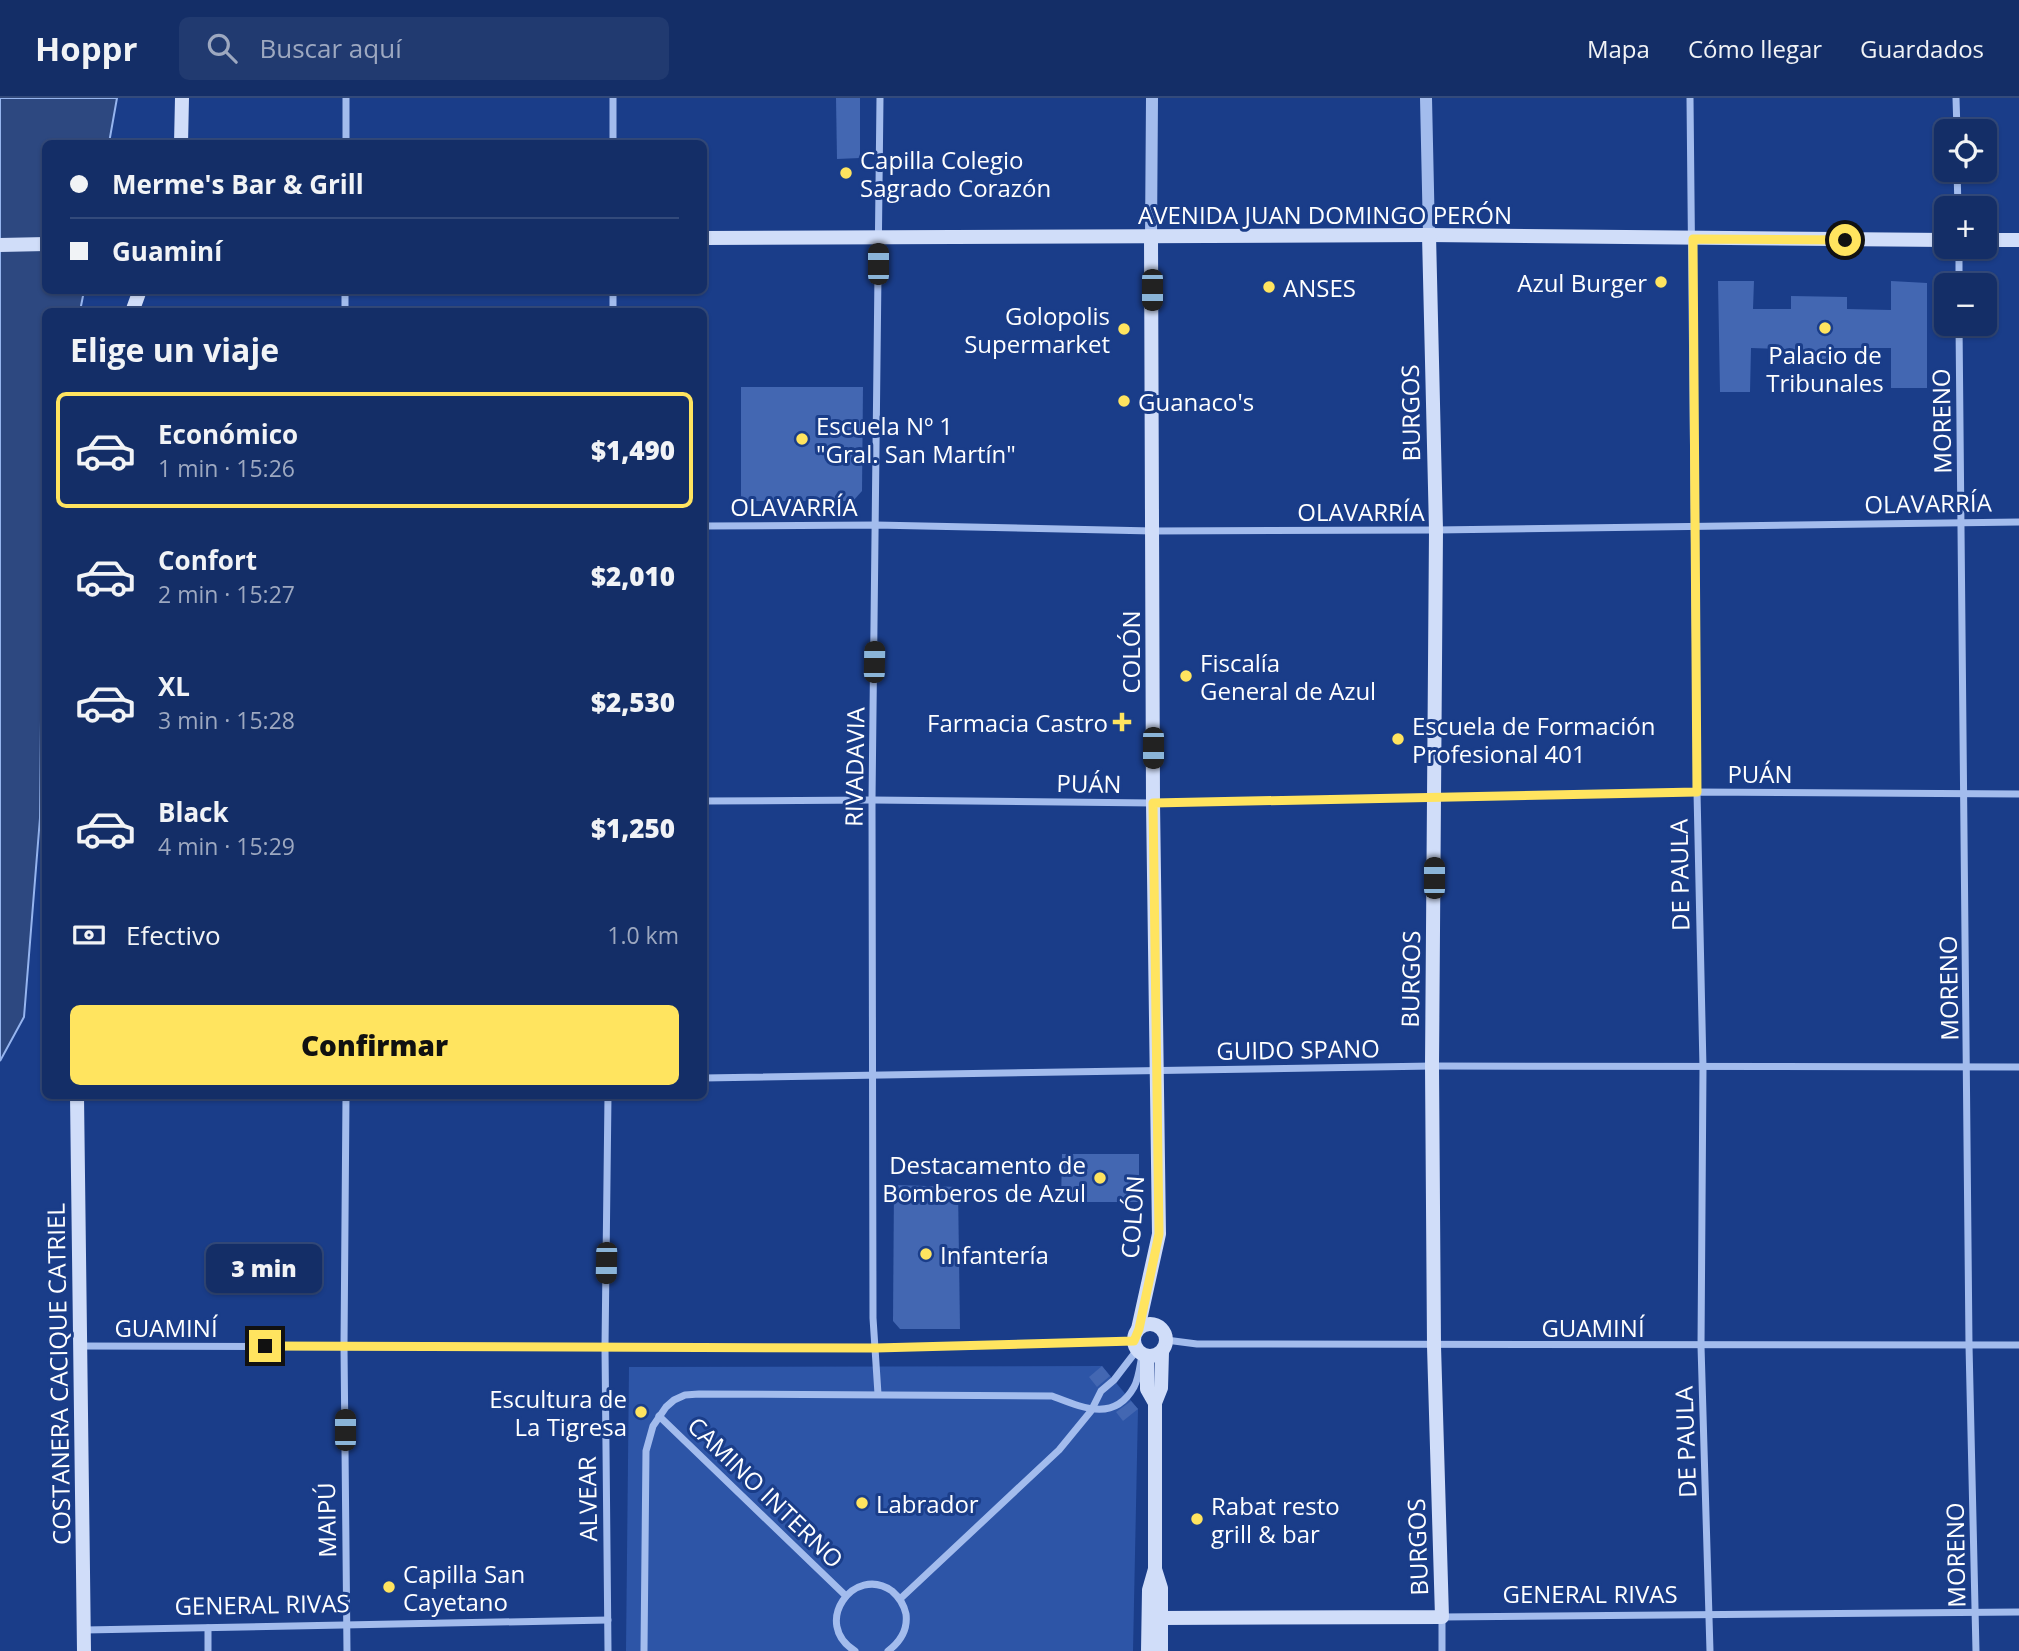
<!DOCTYPE html>
<html lang="es">
<head>
<meta charset="utf-8">
<style>
  :root { --surface:#142e67; --page:#213a70; --text:#f1f3f6; --muted:#9da8c0; --line:#334a7b; --accent:#ffe45f }
  body { margin:0; font-family:"Open Sans",sans-serif; background:var(--page); color:var(--text); height:100vh; display:flex; flex-direction:column; font-size:26px; white-space:nowrap }
  * { box-sizing:border-box; margin:0 }
  p { font-size:23px; color:var(--muted) }
  .icon { flex:none; width:38px; height:38px; fill:none; stroke:currentColor; stroke-width:2; stroke-linecap:round; stroke-linejoin:round }
  .map { position:relative; flex:1; overflow:hidden }
  .sheet { position:absolute; left:42px; top:210px; width:665px; height:791px; display:flex; flex-direction:column; background:var(--surface); border-radius:10px; box-shadow:0 2px 5px #0004,0 0 0 2px var(--line) }
  .sheet>* { flex:none }
  .guide { position:absolute; left:42px; top:42px; width:665px; height:154px; border-radius:10px; box-shadow:0 2px 5px #0004,0 0 0 2px var(--line); display:grid; align-content:center; height:154px; padding:0 28px; background:var(--surface) }
  .fabs { position:absolute; left:1934px; top:21px; display:grid; gap:14px }
  .fabs a { display:grid; place-items:center; width:63px; height:63px; border-radius:10px; background:var(--surface); box-shadow:0 2px 5px #0004,0 0 0 2px var(--line); font-size:35px }
  .end { position:absolute; width:32px; height:32px; margin:-16px; border:9px solid #ffe45f; background:#111; box-shadow:0 0 0 4px #111 }
  .from { border-radius:50% }
  .bubble { position:absolute; height:49px; border-radius:10px; background:var(--surface); box-shadow:0 2px 5px #0004,0 0 0 2px var(--line); font-size:23px; font-weight:800; line-height:49px; text-align:center }
  .car { position:absolute; width:21px; height:42px; margin:-21px -10px; border-radius:9px; box-shadow:0 0 5px 2px #0007; background:linear-gradient(#222 24%,#8ab4d8 0 40%,#222 0 76%,#8ab4d8 0 86%,#222 0) }
  .guide b { display:flex; align-items:center; gap:24px; height:66px; font-size:26px }
  .guide b+b { border-top:2px solid var(--line) }
  .guide i { width:18px; height:18px; background:var(--text) }
  ul { padding:0; list-style:none }
  li { display:flex; align-items:center; gap:21px; height:116px; margin:0 14px 10px; padding:0 14px; border:4px solid transparent; border-radius:10px }
  li div { flex:1 }
  li b { display:block; font-size:26px }
  li em { font-style:normal; font-weight:800 }
  li.on { border-color:var(--accent) }
  li>.icon { width:63px; height:63px; stroke-width:1.5 }
  h2 { padding:0 28px; font-size:32px; line-height:84px }
  .pay { display:flex; align-items:center; gap:18px; height:77px; padding:0 28px; font-size:26px }
  .pay p { margin-inline-start:auto }
  .action { display:flex; gap:14px; margin-top:auto; padding:14px 28px }
  .action a { flex:1; height:80px; border-radius:10px; background:var(--accent); color:#111; font-size:28px; font-weight:800; line-height:80px; text-align:center }
  header { display:flex; align-items:center; gap:42px; box-sizing:border-box; height:98px; padding:0 35px; background:var(--surface); border-bottom:2px solid var(--line) }
  header strong { font-size:33px }
  nav { display:flex; gap:38px; margin-inline-start:auto; font-size:24px }
  .search { width:490px; height:63px; background:var(--page); display:flex; align-items:center; gap:18px; box-sizing:border-box; padding:0 24px; border-radius:10px; color:var(--muted); font-size:26px }
  .map>svg:first-child { display:block }
</style>
</head>
<body>
<header>
<strong>Hoppr</strong>
<div class="search"><svg class="icon" aria-label="search" viewBox="0 0 24 24"><circle cx="10" cy="10" r="6"/><path d="M15 15l6 6"/></svg>Buscar aquí</div>
<nav><a>Mapa</a><a>Cómo llegar</a><a>Guardados</a></nav>
</header>
<div class="map">
<svg width="2019" height="1553" viewBox="0 0 2019 1553">
  <rect width="100%" height="100%" fill="#1a3d89"/>
  <!-- green -->
  <polygon fill="#2d55a7" points="1102,1268 1138,1311 1133,1553 626,1553 629,1269"/>
  <!-- water -->
  <polygon fill="#2d4880" stroke="#96b5ef" stroke-width="2" points="0,0 117,0 109,45 46,46 46,192 84,193 80,213 46,214 46,412 43,429 40,720 24,919 0,963"/>
  <!-- building -->
  <g fill="#4367b2">
    <polygon points="836,0 860,0 860,60 837,61"/>
    <polygon points="1718,183 1754,183 1753,211 1791,211 1791,198 1847,199 1847,211 1891,212 1891,183 1927,185 1927,290 1891,290 1891,250 1832,250 1833,261 1803,261 1803,252 1751,250 1750,294 1720,294"/>
    <polygon points="741,289 863,289 862,393 853,403 741,403"/>
    <polygon points="1062,1056 1139,1056 1139,1104 1061,1104"/>
    <polygon points="894,1087 958,1089 960,1231 900,1231 893,1223"/>
    <polygon points="1102,1268 1110,1278 1097,1289 1089,1279"/>
    <polygon points="1131,1303 1138,1311 1123,1323 1116,1314"/>
  </g>
  <g fill="none" stroke-linecap="round" stroke-linejoin="round">
    <!-- minor -->
    <g stroke="#a3bced" stroke-width="7">
      <polyline points="613,0 613,46"/>
      <polyline points="1690,0 1697,694 1703,970 1701,1248 1710,1553"/>
      <polyline points="1956,0 1957,33"/>
      <polyline points="346,46 346,0"/>
      <polyline points="1957,72 1958,110"/>
      <polyline points="1959,149 1959,187"/>
      <polyline points="345,214 345,192"/>
      <polyline points="613,214 613,192"/>
      <polyline points="1959,226 1969,1247 1976,1553"/>
      <polyline points="704,428 876,427 1153,433 1436,432 2019,424"/>
      <polyline points="704,703 872,702 1153,705 1697,694 2019,696"/>
      <polyline points="704,980 1432,968 2019,969"/>
      <polyline points="346,998 344,1248 347,1553"/>
      <polyline points="608,998 605,1249 608,1553"/>
      <polyline points="1166,1242 1197,1246 2019,1247"/>
      <polyline points="80,1248 876,1250 1134,1243"/>
      <polyline points="878,1296 873,1220 872,702 880,0"/>
      <polyline points="659,1318 846,1498"/>
      <polyline points="900,1501 1059,1352 1091,1313 1101,1293 1114,1282 1137,1252"/>
      <polyline points="208,1530 208,1553"/>
      <polyline points="85,1532 608,1522"/>
      <path d="M644 1553 646 1353 653 1328 666 1309 674 1302 685 1297 699 1296 1052 1298C1081 1309 1114 1325 1134 1289 1139 1280 1140 1267 1142 1257"/>
      <path d="M855 1553C811 1526 854 1466 892 1493 899 1499 904 1507 906 1516 908 1532 900 1544 888 1553"/>
      <polyline points="1442,1553 1442,1519 2019,1514"/>
    </g>
    <!-- tertiary -->
    <g stroke="#a3bced" stroke-width="12">
      <polyline points="1426,0 1429,137"/>
      <polyline points="1151,139 1152,0"/>
    </g>
    <!-- secondary -->
    <g stroke="#d0ddf9" stroke-width="14">
      <polyline points="181,46 182,0"/>
      <polyline points="704,140 1429,137 1946,142"/>
      <polyline points="1984,142 2019,142"/>
      <polyline points="0,147 46,146"/>
      <polyline points="132,214 140,192"/>
      <polyline points="77,998 84,1553"/>
      <circle cx="1150" cy="1242" r="16"/>
      <polyline points="1138,1231 1159,1136 1153,705 1151,139"/>
      <polyline points="1147,1258 1147,1291 1155,1305"/>
      <polyline points="1161,1520 1442,1519 1434,1248 1432,968 1436,432 1429,137"/>
      <polyline points="1148,1553 1149,1492 1155,1471"/>
      <polyline points="1161,1553 1161,1490 1155,1471 1155,1305 1161,1290 1162,1254"/>
    </g>
  </g>
  <g fill="none" stroke-linecap="round" stroke-linejoin="round">
    <!-- route -->
    <polyline stroke="#ffe45f" stroke-width="9" points="265,1248 876,1250 1134,1243 1139,1231 1159,1136 1153,705 1697,694 1693,141 1845,142"/>
  </g>
  <!-- markers -->
  <g fill="#ffe45f" stroke="#1a3d89" stroke-width="2.5">
    <circle cx="846" cy="75" r="7"/>
    <circle cx="1661" cy="184" r="7"/>
    <circle cx="1269" cy="189" r="7"/>
    <circle cx="1825" cy="230" r="7"/>
    <circle cx="1124" cy="231" r="7"/>
    <circle cx="1124" cy="303" r="7"/>
    <circle cx="802" cy="341" r="7"/>
    <circle cx="1186" cy="578" r="7"/>
    <path d="M1118.5 613.5h7v7h7v7h-7v7h-7v-7h-7v-7h7z"/>
    <circle cx="1398" cy="641" r="7"/>
    <circle cx="1100" cy="1080" r="7"/>
    <circle cx="926" cy="1156" r="7"/>
    <circle cx="641" cy="1314" r="7"/>
    <circle cx="862" cy="1405" r="7"/>
    <circle cx="1197" cy="1421" r="7"/>
    <circle cx="389" cy="1489" r="7"/>
  </g>
  <g text-anchor="middle" dominant-baseline="central" stroke-width="6" stroke-linejoin="round" paint-order="stroke">
    <!-- poi labels -->
    <g font-size="24" fill="#fff" stroke="#1a3d89" text-anchor="start">
      <text x="860" y="61">Capilla Colegio<tspan x="860" dy="28">Sagrado Corazón</tspan></text>
      <text x="1647" y="184" text-anchor="end">Azul Burger</text>
      <text x="1283" y="189">ANSES</text>
      <text x="1110" y="217" text-anchor="end">Golopolis<tspan x="1110" dy="28">Supermarket</tspan></text>
      <text x="1825" y="256" text-anchor="middle">Palacio de<tspan x="1825" dy="28">Tribunales</tspan></text>
      <text x="1138" y="303">Guanaco's</text>
      <text x="816" y="327">Escuela Nº 1<tspan x="816" dy="28">"Gral. San Martín"</tspan></text>
      <text x="1200" y="564">Fiscalía<tspan x="1200" dy="28">General de Azul</tspan></text>
      <text x="1108" y="624" text-anchor="end">Farmacia Castro</text>
      <text x="1412" y="627">Escuela de Formación<tspan x="1412" dy="28">Profesional 401</tspan></text>
      <text x="1086" y="1066" text-anchor="end">Destacamento de<tspan x="1086" dy="28">Bomberos de Azul</tspan></text>
      <text x="940" y="1156">Infantería</text>
      <text x="627" y="1300" text-anchor="end">Escultura de<tspan x="627" dy="28">La Tigresa</tspan></text>
      <text x="876" y="1405">Labrador</text>
      <text x="1211" y="1407">Rabat resto<tspan x="1211" dy="28">grill &amp; bar</tspan></text>
      <text x="403" y="1475">Capilla San<tspan x="403" dy="28">Cayetano</tspan></text>
    </g>
    <!-- street labels -->
    <g font-size="24" fill="#fff" stroke="#1a3d89">
      <text x="1325" y="116">AVENIDA JUAN DOMINGO PERÓN</text>
      <text transform="translate(1410 315) rotate(-91)">BURGOS</text>
      <text transform="translate(1941 323) rotate(-91)">MORENO</text>
      <text transform="translate(1928 405) rotate(-1)">OLAVARRÍA</text>
      <text x="794" y="408">OLAVARRÍA</text>
      <text x="1361" y="413">OLAVARRÍA</text>
      <text transform="translate(1130 554) rotate(-90)">COLÓN</text>
      <text transform="translate(854 669) rotate(-89)">RIVADAVIA</text>
      <text x="1760" y="675">PUÁN</text>
      <text transform="translate(1089 685) rotate(1)">PUÁN</text>
      <text transform="translate(1679 777) rotate(-91)">DE PAULA</text>
      <text transform="translate(1410 881) rotate(-89)">BURGOS</text>
      <text transform="translate(1948 890) rotate(-91)">MORENO</text>
      <text transform="translate(1298 951) rotate(-1)">GUIDO SPANO</text>
      <text transform="translate(1132 1119) rotate(-86)">COLÓN</text>
      <text x="166" y="1229">GUAMINÍ</text>
      <text x="1593" y="1229">GUAMINÍ</text>
      <text transform="translate(58 1276) rotate(-91)">COSTANERA CACIQUE CATRIEL</text>
      <text transform="translate(1685 1344) rotate(-92)">DE PAULA</text>
      <text transform="translate(766 1394) rotate(44)">CAMINO INTERNO</text>
      <text transform="translate(587 1401) rotate(-91)">ALVEAR</text>
      <text transform="translate(326 1422) rotate(-91)">MAIPÚ</text>
      <text transform="translate(1417 1449) rotate(-92)">BURGOS</text>
      <text transform="translate(1955 1457) rotate(-91)">MORENO</text>
      <text x="1590" y="1495">GENERAL RIVAS</text>
      <text transform="translate(262 1506) rotate(-1)">GENERAL RIVAS</text>
    </g>
  </g>
</svg>
<div class="fabs">
<a><svg class="icon" aria-label="locate" viewBox="0 0 24 24"><circle cx="12" cy="12" r="6"/><path d="M12 2v4M12 18v4M2 12h4M18 12h4"/></svg></a>
<a>+</a>
<a>−</a>
</div>
<i class="end from" style="left:1845px;top:142px"></i>
<i class="end" style="left:265px;top:1248px"></i>
<div class="bubble" style="left:206px;top:1146px;width:116px">3 min</div>
<i class="car" style="left:878px;top:166px;rotate:0deg"></i>
<i class="car" style="left:1152px;top:192px;rotate:180deg"></i>
<i class="car" style="left:874px;top:564px;rotate:1deg"></i>
<i class="car" style="left:1153px;top:650px;rotate:180deg"></i>
<i class="car" style="left:1434px;top:780px;rotate:0deg"></i>
<i class="car" style="left:606px;top:1165px;rotate:181deg"></i>
<i class="car" style="left:345px;top:1332px;rotate:0deg"></i>
<div class="guide">
<b><i class="from"></i>Merme's Bar &amp; Grill</b>
<b><i></i>Guaminí</b>
</div>
<section class="sheet">
<h2>Elige un viaje</h2>
<ul>
<li class="on"><svg class="icon" aria-label="car" viewBox="0 0 24 24"><path d="M5 17H2v-5l4-1 3-4h7l3 4 3 1v5h-3M9 17h6M6 11h13"/><circle cx="7" cy="17" r="2"/><circle cx="17" cy="17" r="2"/></svg><div><b>Económico</b><p>1 min · 15:26</p></div><em>$1,490</em></li>
<li><svg class="icon" aria-label="car" viewBox="0 0 24 24"><path d="M5 17H2v-5l4-1 3-4h7l3 4 3 1v5h-3M9 17h6M6 11h13"/><circle cx="7" cy="17" r="2"/><circle cx="17" cy="17" r="2"/></svg><div><b>Confort</b><p>2 min · 15:27</p></div><em>$2,010</em></li>
<li><svg class="icon" aria-label="car" viewBox="0 0 24 24"><path d="M5 17H2v-5l4-1 3-4h7l3 4 3 1v5h-3M9 17h6M6 11h13"/><circle cx="7" cy="17" r="2"/><circle cx="17" cy="17" r="2"/></svg><div><b>XL</b><p>3 min · 15:28</p></div><em>$2,530</em></li>
<li><svg class="icon" aria-label="car" viewBox="0 0 24 24"><path d="M5 17H2v-5l4-1 3-4h7l3 4 3 1v5h-3M9 17h6M6 11h13"/><circle cx="7" cy="17" r="2"/><circle cx="17" cy="17" r="2"/></svg><div><b>Black</b><p>4 min · 15:29</p></div><em>$1,250</em></li>
</ul>
<div class="pay"><svg class="icon" aria-label="cash" viewBox="0 0 24 24"><path d="M3 7h18v10H3z"/><circle cx="12" cy="12" r="2"/></svg>Efectivo<p>1.0 km</p></div>
<div class="action"><a>Confirmar</a></div>
</section>
</div>
</body>
</html>
